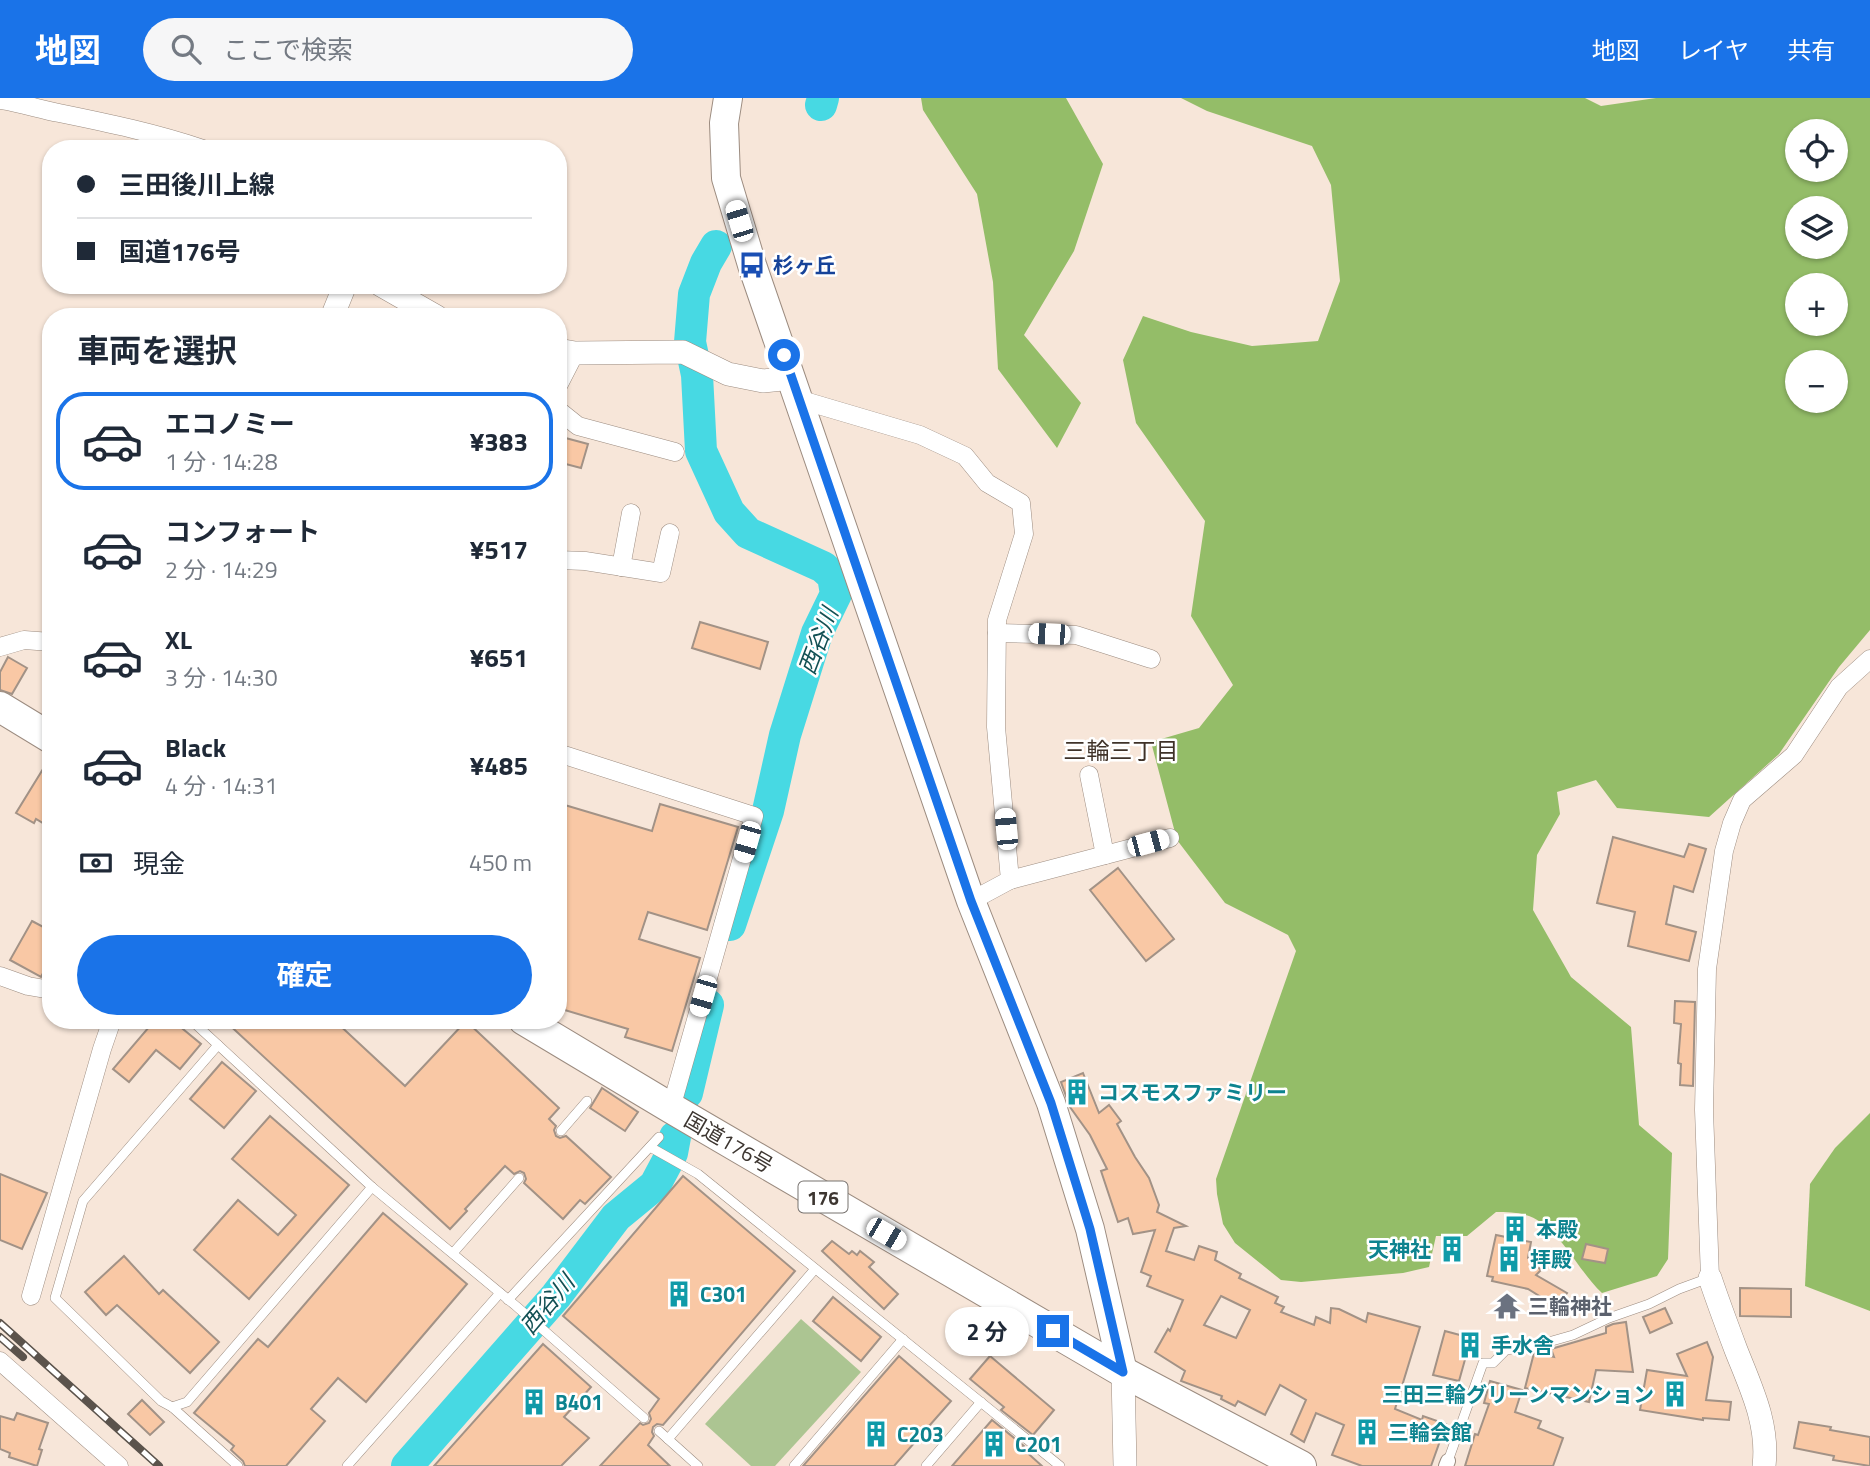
<!DOCTYPE html>
<html lang="ja">
<head>
<meta charset="utf-8">
<style>
  :root { --surface:#fff; --page:#f6f6f7; --text:#1f2937; --muted:#747a83; --line:#e0e1e3; --accent:#1a73e8 }
  body { margin:0; font-family:"Titillium Web","Noto Sans JP",sans-serif; background:var(--page); color:var(--text); height:100vh; display:flex; flex-direction:column; font-size:26px; white-space:nowrap }
  * { box-sizing:border-box; margin:0 }
  p { font-size:23px; color:var(--muted) }
  .icon { flex:none; width:38px; height:38px; fill:none; stroke:currentColor; stroke-width:2; stroke-linecap:round; stroke-linejoin:round }
  .map { position:relative; flex:1; overflow:hidden }
  .side { position:absolute; left:42px; top:210px; width:525px; height:721px; display:flex; flex-direction:column; background:var(--surface); border-radius:28px; box-shadow:0 2px 5px #0004 }
  .side>* { flex:none }
  .guide { position:absolute; left:42px; top:42px; width:525px; height:154px; border-radius:28px; box-shadow:0 2px 5px #0004; display:grid; align-content:center; height:154px; padding:0 35px; background:var(--surface) }
  .tools { position:absolute; left:1785px; top:21px; display:grid; gap:14px }
  .tools a { display:grid; place-items:center; width:63px; height:63px; border-radius:50%; background:var(--surface); box-shadow:0 2px 5px #0004; font-size:35px }
  .end { position:absolute; width:32px; height:32px; margin:-16px; border:9px solid #1a73e8; background:#fff; box-shadow:0 0 0 4px #fff }
  .from { border-radius:50% }
  .bubble { position:absolute; height:49px; border-radius:24px; background:var(--surface); box-shadow:0 2px 5px #0004; font-size:23px; font-weight:700; line-height:49px; text-align:center }
  .car { position:absolute; width:21px; height:42px; margin:-21px -10px; border-radius:9px; box-shadow:0 0 5px 2px #0007; background:linear-gradient(#fff 24%,#345 0 40%,#fff 0 76%,#345 0 86%,#fff 0) }
  .guide b { display:flex; align-items:center; gap:24px; height:66px; font-size:26px }
  .guide b+b { border-top:2px solid var(--line) }
  .guide i { width:18px; height:18px; background:var(--text) }
  ul { padding:0; list-style:none }
  li { display:flex; align-items:center; gap:21px; height:98px; margin:0 14px 10px; padding:0 21px; border:4px solid transparent; border-radius:28px }
  li div { flex:1 }
  li b { display:block; font-size:26px }
  li em { font-style:normal; font-weight:700 }
  li.selected { border-color:var(--accent) }
  li>.icon { width:63px; height:63px; stroke-width:1.5 }
  h2 { padding:0 35px; font-size:32px; line-height:84px }
  .pay { display:flex; align-items:center; gap:18px; height:77px; padding:0 35px; font-size:26px }
  .pay p { margin-inline-start:auto }
  .action { display:flex; gap:14px; margin-top:auto; padding:14px 35px }
  .action a { flex:1; height:80px; border-radius:42px; background:var(--accent); color:#fff; font-size:28px; font-weight:700; line-height:80px; text-align:center }
  header { display:flex; align-items:center; gap:42px; box-sizing:border-box; height:98px; padding:0 35px; background:var(--accent); color:#fff }
  header strong { font-size:33px }
  nav { display:flex; gap:38px; margin-inline-start:auto; font-size:24px }
  .search { width:490px; height:63px; background:var(--page); display:flex; align-items:center; gap:18px; box-sizing:border-box; padding:0 24px; border-radius:38px; color:var(--muted); font-size:26px }
  .map>svg:first-child { display:block }
</style>
</head>
<body>
<header>
<strong>地図</strong>
<div class="search"><svg class="icon" aria-label="search" viewBox="0 0 24 24"><circle cx="10" cy="10" r="6"/><path d="M15 15l6 6"/></svg>ここで検索</div>
<nav><a>地図</a><a>レイヤ</a><a>共有</a></nav>
</header>
<div class="map">
<svg width="1870" height="1368" viewBox="0 0 1870 1368">
  <rect width="100%" height="100%" fill="#f7e6d9"/>
  <!-- green -->
  <polygon fill="#acc592" points="801,1221 861,1274 775,1368 751,1368 705,1326"/>
  <!-- forest -->
  <g fill="#94bd68" fill-rule="evenodd">
    <polygon points="921,0 1066,0 1103,66 1074,153 1024,237 1081,305 1057,350 998,271 993,184 977,96 923,12"/>
    <path d="M1181 0H1585L1601 8 1656 0H1870V532L1839 569 1779 656 1709 719 1617 710 1596 682 1557 694 1560 716 1537 757 1533 812 1571 879 1631 929 1639 1027 1672 1055 1668 1161 1657 1178 1602 1195C1578 1173 1560 1130 1529 1118 1518 1114 1507 1114 1496 1114L1467 1138H1436L1429 1169 1403 1175 1301 1184 1281 1182 1235 1145 1223 1126 1217 1096 1216 1081 1296 853 1288 837 1225 805 1177 742 1151 644 1199 630 1233 587 1191 518 1205 423 1136 325 1123 262 1143 218 1191 234 1252 248 1318 243 1340 183 1331 87 1312 48 1207 13ZM1797 33H1836V72H1797ZM1797 110H1836V149H1797ZM1797 187H1836V226H1797ZM1797 264H1836V303H1797Z"/>
    <polygon points="1870,1015 1870,1213 1805,1188 1810,1086 1835,1050"/>
  </g>
  <g fill="none" stroke-linecap="round" stroke-linejoin="round">
    <!-- river -->
    <g stroke="#47d9e3" stroke-width="32">
      <polyline points="821,7 823,0"/>
      <polyline points="716,148 706,165 694,196 690,244 697,277 701,353 729,414 748,435 823,469 833,478 836,496 817,535 785,637 768,713 730,827"/>
      <polyline points="687,995 708,907"/>
      <polyline points="407,1368 556,1198 616,1119 655,1087 672,1055 675,1039"/>
    </g>
  </g>
  <!-- building -->
  <g fill="#f9c8a5" stroke="#a29286" stroke-width="2" fill-rule="evenodd">
    <polygon points="558,338 588,346 581,370 558,364"/>
    <polygon points="700,524 768,544 760,571 692,550"/>
    <polygon points="8,559 27,570 12,596 0,592 0,574"/>
    <polygon points="51,658 51,730 36,721 34,725 16,715"/>
    <polygon points="558,705 652,733 660,706 738,729 707,832 648,814 639,841 700,860 672,953 625,939 628,931 558,910"/>
    <polygon points="1613,739 1684,759 1689,746 1706,751 1693,794 1674,788 1666,826 1696,834 1689,863 1628,848 1635,814 1597,805"/>
    <polygon points="1118,770 1174,841 1146,863 1090,792"/>
    <polygon points="32,823 51,833 51,860 41,879 10,862"/>
    <polygon points="1675,903 1695,904 1693,988 1680,987 1681,966 1678,965 1681,926 1674,925"/>
    <polygon points="155,922 172,922 201,946 180,971 156,952 129,984 113,971"/>
    <polygon points="224,922 334,922 405,988 466,923 559,1010 549,1021 556,1028 554,1032 556,1038 560,1040 566,1038 611,1079 585,1106 580,1102 563,1121 524,1085 526,1081 524,1075 520,1073 514,1076 505,1068 465,1111 467,1113 450,1131"/>
    <polygon points="222,964 256,993 224,1030 190,1001"/>
    <path d="M1083 975 1099 1015 1109 1007 1121 1023 1117 1026 1135 1059 1149 1080 1159 1107 1157 1114 1186 1128 1174 1130 1166 1153 1194 1162 1199 1148 1217 1154 1215 1162 1241 1176 1239 1180 1278 1199 1275 1205 1284 1209 1281 1214 1314 1227 1316 1219 1330 1225 1331 1210 1339 1211 1366 1224 1368 1215 1420 1229 1395 1311 1422 1322 1423 1318 1446 1326 1431 1368H1362L1332 1357 1344 1327 1316 1315 1304 1344 1291 1336 1306 1302 1280 1287 1265 1317 1238 1303 1235 1308 1221 1301 1222 1298 1181 1283 1185 1273 1155 1254 1168 1231 1170 1233 1183 1202 1147 1188 1151 1178 1141 1174 1155 1132 1133 1136 1128 1120 1118 1124 1101 1073 1107 1071 1090 1037 1070 1009 1061 984ZM1221 1198 1250 1212 1236 1240 1204 1227Z"/>
    <polygon points="602,990 638,1014 625,1033 590,1010"/>
    <polygon points="270,1018 349,1087 249,1201 194,1152 238,1102 278,1137 296,1117 232,1061"/>
    <polygon points="0,1076 47,1095 22,1151 0,1142"/>
    <polygon points="683,1078 795,1173 663,1327 657,1326 653,1329 652,1334 654,1338 648,1347 670,1368 600,1368 640,1325 643,1327 649,1325 651,1321 649,1315 659,1301 563,1218"/>
    <polygon points="383,1115 467,1186 366,1304 338,1280 311,1311 325,1323 286,1368 245,1368 243,1363 231,1352 234,1348 194,1315 258,1241 268,1249"/>
    <polygon points="1510,1122 1523,1125 1520,1142 1531,1144 1528,1160 1541,1172 1536,1177 1567,1195 1557,1209 1528,1191 1492,1183 1493,1179 1487,1178 1496,1137 1506,1139"/>
    <polygon points="832,1143 849,1156 852,1153 857,1157 860,1153 874,1164 869,1169 898,1196 884,1211 822,1153"/>
    <polygon points="1586,1146 1608,1151 1605,1165 1582,1161"/>
    <polygon points="124,1158 159,1196 163,1192 219,1244 190,1275 117,1207 106,1217 85,1194"/>
    <polygon points="1740,1190 1791,1191 1791,1219 1740,1218"/>
    <polygon points="833,1199 881,1239 861,1263 813,1223"/>
    <polygon points="1665,1210 1672,1225 1650,1235 1643,1219"/>
    <polygon points="1626,1224 1633,1274 1596,1272 1589,1304 1525,1290 1534,1255 1554,1259 1551,1251 1606,1235 1606,1229 1613,1226"/>
    <polygon points="1445,1233 1471,1240 1459,1283 1433,1277"/>
    <polygon points="1707,1244 1713,1259 1706,1302 1731,1304 1729,1322 1703,1320 1703,1322 1640,1312 1647,1272 1687,1278 1677,1256"/>
    <polygon points="543,1246 591,1289 564,1319 589,1340 561,1368 434,1368"/>
    <polygon points="899,1258 951,1303 894,1368 803,1368"/>
    <polygon points="990,1258 1054,1312 1033,1337 1001,1312 1004,1309 970,1281"/>
    <polygon points="1490,1283 1522,1292 1515,1314 1541,1323 1538,1330 1563,1340 1553,1368 1465,1368 1475,1336 1478,1337 1489,1306 1484,1305"/>
    <polygon points="142,1302 164,1324 150,1337 128,1316"/>
    <polygon points="17,1315 48,1325 39,1351 42,1352 37,1368 9,1359 10,1355 0,1351 0,1318 14,1322"/>
    <polygon points="992,1322 1024,1348 1022,1350 1042,1368 952,1368"/>
    <polygon points="1799,1324 1831,1329 1830,1332 1870,1339 1870,1368 1833,1362 1834,1358 1794,1350"/>
  </g>
  <g fill="none" stroke-linecap="round" stroke-linejoin="round">
    <!-- service casing -->
    <g stroke="#9c8c80" stroke-width="10">
      <g id="service">
        <polyline points="191,922 372,1089 516,1208 644,1320"/>
        <polyline points="218,947 83,1103 55,1200 161,1303 172,1309 187,1304 372,1089"/>
        <polyline points="561,1033 587,1003"/>
        <polyline points="650,1049 698,1076 1060,1368"/>
        <polyline points="453,1155 519,1080"/>
        <polyline points="508,1202 659,1039"/>
        <polyline points="172,1309 238,1368"/>
        <polyline points="659,1333 698,1368"/>
        <polyline points="668,1341 815,1171"/>
        <polyline points="1448,1363 1483,1265 1493,1265 1506,1252 1538,1247 1573,1237 1609,1220 1649,1206 1679,1191 1709,1180"/>
        <polyline points="347,1368 500,1195"/>
        <polyline points="794,1368 903,1241"/>
        <polyline points="926,1368 981,1304"/>
      </g>
    </g>
    <!-- pedestrian casing -->
    <g stroke="#9c8c80" stroke-width="16">
      <polyline id="pedestrian" points="1446,1368 1448,1363"/>
    </g>
    <!-- minor casing -->
    <g stroke="#9c8c80" stroke-width="19">
      <g id="minor">
        <path d="M0 2C20 5 39 11 59 15 108 25 156 35 203 51"/>
        <polyline points="558,288 575,255"/>
        <polyline points="798,301 920,337 965,358 987,385 1021,405 1024,436 997,522 996,629 1010,782 971,803"/>
        <polyline points="558,312 578,328 675,354"/>
        <polyline points="558,462 585,463 661,475 670,435"/>
        <polyline points="621,469 631,415"/>
        <polyline points="997,535 1076,537 1151,561"/>
        <polyline points="0,549 24,542 51,544"/>
        <polyline points="558,655 754,718 671,1010"/>
        <polyline points="1089,677 1105,757"/>
        <polyline points="1010,782 1170,740"/>
        <polyline points="0,878 28,888 51,892"/>
        <polyline points="1710,1180 1704,1012 1707,871 1724,753 1732,725 1742,702 1794,657 1839,589 1870,561"/>
        <polyline points="31,1198 102,951 112,922"/>
        <polyline points="0,1263 119,1368"/>
      </g>
    </g>
    <!-- tertiary casing -->
    <g stroke="#9c8c80" stroke-width="24">
      <g id="tertiary">
        <polyline points="381,187 437,219"/>
        <polyline points="332,219 345,187"/>
        <polyline points="558,252 575,255 683,254 728,276 763,283 792,280"/>
        <path d="M1710 1180C1718 1204 1727 1228 1736 1252 1751 1290 1769 1326 1764 1368"/>
        <polyline points="1123,1274 1125,1368"/>
      </g>
    </g>
    <!-- primary casing -->
    <g stroke="#9c8c80" stroke-width="30">
      <polyline id="primary" points="728,0 724,25 726,80 752,167 971,803 1051,1005 1090,1131 1123,1274"/>
    </g>
    <!-- trunk casing -->
    <g stroke="#9c8c80" stroke-width="32">
      <g id="trunk">
        <polyline points="0,609 51,640"/>
        <polyline points="524,922 671,1010 1123,1274 1301,1368"/>
      </g>
    </g>
    <!-- service -->
    <use href="#service" stroke="#fff" stroke-width="9"/>
    <!-- pedestrian -->
    <use href="#pedestrian" stroke="#fff" stroke-width="14"/>
    <!-- minor -->
    <use href="#minor" stroke="#fff" stroke-width="18"/>
    <!-- tertiary -->
    <use href="#tertiary" stroke="#fff" stroke-width="23"/>
    <!-- primary -->
    <use href="#primary" stroke="#fff" stroke-width="28"/>
    <!-- trunk -->
    <use href="#trunk" stroke="#fff" stroke-width="30"/>
    <!-- rail casing -->
    <g stroke="#5b534c" stroke-width="8">
      <g id="rail">
        <polyline points="0,1225 159,1368"/>
        <polyline points="0,1239 23,1259"/>
      </g>
    </g>
    <!-- rail -->
    <use href="#rail" stroke="#fff" stroke-width="5" stroke-dasharray="16" stroke-linecap="butt"/>
  </g>
  <g fill="none" stroke-linecap="round" stroke-linejoin="round">
    <!-- route -->
    <polyline stroke="#1a73e8" stroke-width="9" points="784,257 971,803 1051,1005 1090,1131 1123,1274 1053,1233"/>
  </g>
  <!-- icons -->
  <defs>
    <g id="bus-bare" transform="scale(2.1)"><path d="M-5-6H5V4H4V6H2V4H-2V6H-4V4H-5ZM-3.5-4V0h7V-4ZM-3.5 1.2v1.5H-2V1.2ZM2 1.2v1.5H3.5V1.2Z" fill="#1a4fb4" stroke="#fff" stroke-width="2.5" paint-order="stroke"/></g>
    <g id="building-bare" transform="scale(2.1)"><path d="M-4-6H4V6H1V3H-1V6H-4ZM-2.5-4.3h1.7v1.8h-1.7ZM.8-4.3h1.7v1.8H.8ZM-2.5-1h1.7V.8h-1.7ZM.8-1h1.7V.8H.8Z" fill="#0f9aa8" stroke="#fff" stroke-width="2.5" paint-order="stroke"/></g>
    <g id="temple-bare" transform="scale(2.1)"><path d="M0-6L5-2H3V0L6.5 2.5H4V6H1.5V3h-3V6H-4V2.5H-6.5L-3 0V-2H-5Z" fill="#6b7280" stroke="#fff" stroke-width="2.5" paint-order="stroke"/></g>
  </defs>
  <g fill-rule="evenodd">
    <use href="#bus-bare" x="752" y="167"/>
    <use href="#building-bare" x="1077" y="994"/>
    <use href="#building-bare" x="1515" y="1131"/>
    <use href="#building-bare" x="1452" y="1151"/>
    <use href="#building-bare" x="1509" y="1161"/>
    <use href="#building-bare" x="679" y="1196"/>
    <use href="#temple-bare" x="1507" y="1208"/>
    <use href="#building-bare" x="1470" y="1247"/>
    <use href="#building-bare" x="1675" y="1296"/>
    <use href="#building-bare" x="534" y="1304"/>
    <use href="#building-bare" x="1367" y="1334"/>
    <use href="#building-bare" x="876" y="1336"/>
    <use href="#building-bare" x="994" y="1346"/>
  </g>
  <g text-anchor="middle" dominant-baseline="central" stroke-width="5" stroke-linejoin="round" paint-order="stroke">
    <!-- shield labels -->
    <rect fill="#fff" stroke="#77726f" stroke-width="2" x="798.5" y="1083.5" width="49" height="31" rx="5"/>
    <g font-size="19" font-weight="bold" fill="#3d3631">
      <text x="823" y="1099">176</text>
    </g>
    <!-- transit labels -->
    <g font-size="21" font-weight="bold" fill="#164399" stroke="#fff" text-anchor="start">
      <text x="773" y="167">杉ヶ丘</text>
    </g>
    <!-- culture labels -->
    <g font-size="21" font-weight="bold" fill="#0d838f" stroke="#fff" text-anchor="start">
      <text x="1098" y="994">コスモスファミリー</text>
      <text x="1536" y="1131">本殿</text>
      <text x="1431" y="1151" text-anchor="end">天神社</text>
      <text x="1530" y="1161">拝殿</text>
      <text x="700" y="1196">C301</text>
      <text x="1491" y="1247">手水舎</text>
      <text x="1654" y="1296" text-anchor="end">三田三輪グリーンマンション</text>
      <text x="555" y="1304">B401</text>
      <text x="1388" y="1334">三輪会館</text>
      <text x="897" y="1336">C203</text>
      <text x="1015" y="1346">C201</text>
    </g>
    <!-- street labels -->
    <g font-size="21" fill="#3d3631" stroke="#fff">
      <text transform="translate(729 1044) rotate(30)">国道176号</text>
    </g>
    <!-- worship labels -->
    <g font-size="21" font-weight="bold" fill="#5b616d" stroke="#fff" text-anchor="start">
      <text x="1528" y="1208">三輪神社</text>
    </g>
    <!-- water labels -->
    <g font-size="23" font-style="italic" fill="#125054" stroke="#fff">
      <text transform="translate(818 543) rotate(-69)">西谷川</text>
      <text transform="translate(547 1206) rotate(-50)">西谷川</text>
    </g>
    <!-- neighbourhood labels -->
    <g font-size="23" fill="#3f3228" stroke="#fff">
      <text x="1121" y="652">三輪三丁目</text>
    </g>
  </g>
</svg>
<div class="tools">
<a><svg class="icon" aria-label="locate" viewBox="0 0 24 24"><circle cx="12" cy="12" r="6"/><path d="M12 2v4M12 18v4M2 12h4M18 12h4"/></svg></a>
<a><svg class="icon" aria-label="layers" viewBox="0 0 24 24"><path d="M12 4l9 5-9 5-9-5zM3 14l9 5 9-5"/></svg></a>
<a>+</a>
<a>−</a>
</div>
<i class="end from" style="left:784px;top:257px"></i>
<i class="end" style="left:1053px;top:1233px"></i>
<div class="bubble" style="left:945px;top:1209px;width:84px">2 分</div>
<i class="car" style="left:739px;top:123px;rotate:343deg"></i>
<i class="car" style="left:1049px;top:536px;rotate:272deg"></i>
<i class="car" style="left:1006px;top:731px;rotate:355deg"></i>
<i class="car" style="left:747px;top:744px;rotate:196deg"></i>
<i class="car" style="left:1148px;top:745px;rotate:75deg"></i>
<i class="car" style="left:703px;top:898px;rotate:196deg"></i>
<i class="car" style="left:886px;top:1136px;rotate:120deg"></i>
<div class="guide">
<b><i class="from"></i>三田後川上線</b>
<b><i></i>国道176号</b>
</div>
<section class="side">
<h2>車両を選択</h2>
<ul>
<li class="selected"><svg class="icon" aria-label="car" viewBox="0 0 24 24"><path d="M5 17H2v-5l4-1 3-4h7l3 4 3 1v5h-3M9 17h6M6 11h13"/><circle cx="7" cy="17" r="2"/><circle cx="17" cy="17" r="2"/></svg><div><b>エコノミー</b><p>1 分 · 14:28</p></div><em>¥383</em></li>
<li><svg class="icon" aria-label="car" viewBox="0 0 24 24"><path d="M5 17H2v-5l4-1 3-4h7l3 4 3 1v5h-3M9 17h6M6 11h13"/><circle cx="7" cy="17" r="2"/><circle cx="17" cy="17" r="2"/></svg><div><b>コンフォート</b><p>2 分 · 14:29</p></div><em>¥517</em></li>
<li><svg class="icon" aria-label="car" viewBox="0 0 24 24"><path d="M5 17H2v-5l4-1 3-4h7l3 4 3 1v5h-3M9 17h6M6 11h13"/><circle cx="7" cy="17" r="2"/><circle cx="17" cy="17" r="2"/></svg><div><b>XL</b><p>3 分 · 14:30</p></div><em>¥651</em></li>
<li><svg class="icon" aria-label="car" viewBox="0 0 24 24"><path d="M5 17H2v-5l4-1 3-4h7l3 4 3 1v5h-3M9 17h6M6 11h13"/><circle cx="7" cy="17" r="2"/><circle cx="17" cy="17" r="2"/></svg><div><b>Black</b><p>4 分 · 14:31</p></div><em>¥485</em></li>
</ul>
<div class="pay"><svg class="icon" aria-label="cash" viewBox="0 0 24 24"><path d="M3 7h18v10H3z"/><circle cx="12" cy="12" r="2"/></svg>現金<p>450 m</p></div>
<div class="action"><a>確定</a></div>
</section>
</div>
</body>
</html>
